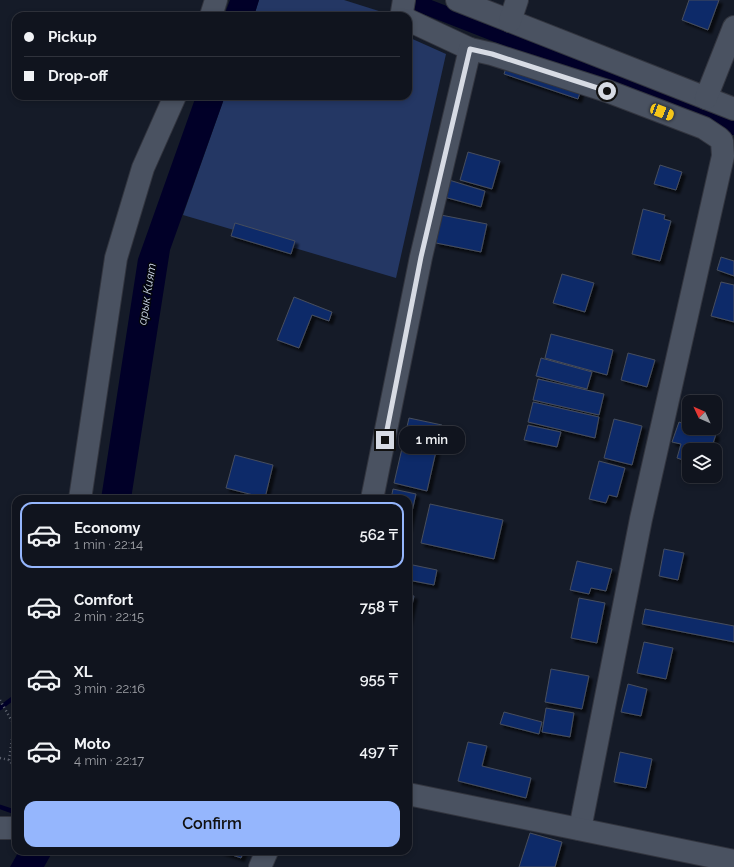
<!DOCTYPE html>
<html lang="en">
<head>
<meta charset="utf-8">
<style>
  :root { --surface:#10141e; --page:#191d27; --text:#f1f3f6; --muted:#9c9ea4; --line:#30333c; --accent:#95b6fd }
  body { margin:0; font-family:Raleway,sans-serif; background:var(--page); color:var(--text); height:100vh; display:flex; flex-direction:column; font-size:15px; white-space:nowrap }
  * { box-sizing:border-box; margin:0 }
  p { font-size:13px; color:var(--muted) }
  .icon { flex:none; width:22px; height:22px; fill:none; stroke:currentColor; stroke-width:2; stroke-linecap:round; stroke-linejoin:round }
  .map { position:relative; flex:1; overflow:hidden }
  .side { position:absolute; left:12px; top:495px; width:400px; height:360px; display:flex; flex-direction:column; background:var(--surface); border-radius:12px; box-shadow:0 2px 6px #0003,0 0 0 1px var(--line) }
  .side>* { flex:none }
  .hud { position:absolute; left:12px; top:12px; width:400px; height:88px; border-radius:12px; box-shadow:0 2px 6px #0003,0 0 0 1px var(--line); display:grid; align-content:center; height:88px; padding:0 12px; background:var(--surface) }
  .needle { width:26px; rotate:314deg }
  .tools { position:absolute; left:682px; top:395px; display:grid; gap:8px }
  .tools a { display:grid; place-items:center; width:40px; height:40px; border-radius:8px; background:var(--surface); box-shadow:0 2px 6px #0003,0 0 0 1px var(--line); font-size:20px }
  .end { position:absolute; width:18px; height:18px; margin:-9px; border:5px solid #d7dbe4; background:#111; box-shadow:0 0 0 2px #111 }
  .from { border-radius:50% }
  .bubble { position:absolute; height:28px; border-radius:12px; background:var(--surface); box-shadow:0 2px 6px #0003,0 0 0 1px var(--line); font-size:13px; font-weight:600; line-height:28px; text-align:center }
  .car { position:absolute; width:12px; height:24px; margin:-12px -6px; border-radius:5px; box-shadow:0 0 3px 1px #0007; background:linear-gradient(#f5c518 24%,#345 0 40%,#f5c518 0 76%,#345 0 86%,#f5c518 0) }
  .hud b { display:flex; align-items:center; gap:14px; height:38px; font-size:15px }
  .hud b+b { border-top:1px solid var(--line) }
  .hud i { width:10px; height:10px; background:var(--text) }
  ul { padding:7px 0 0; list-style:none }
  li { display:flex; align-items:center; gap:12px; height:66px; margin:0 8px 6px; padding:0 4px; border:2px solid transparent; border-radius:12px }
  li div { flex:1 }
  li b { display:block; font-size:15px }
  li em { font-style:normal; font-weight:600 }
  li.current { border-color:var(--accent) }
  li>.icon { width:36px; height:36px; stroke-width:1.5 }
  .button { display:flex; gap:8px; margin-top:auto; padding:8px 12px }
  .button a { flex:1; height:46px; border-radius:12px; background:var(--accent); color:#111; font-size:16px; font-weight:600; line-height:46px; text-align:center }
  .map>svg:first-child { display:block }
</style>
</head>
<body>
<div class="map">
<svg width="734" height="867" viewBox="0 0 734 867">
  <defs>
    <filter id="shadow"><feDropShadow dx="3.5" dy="3.5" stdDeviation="1" flood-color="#0009"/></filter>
  </defs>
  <rect width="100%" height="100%" fill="#151b28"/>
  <!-- green -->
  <g fill="#243764">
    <polygon points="259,0 344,0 382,12 383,16 254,16"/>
    <polygon points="408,37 446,54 396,278 183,215 225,96 408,96"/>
  </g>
  <!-- water -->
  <g fill="#010028">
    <polygon points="230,0 259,0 254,16 224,16"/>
    <polygon points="196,96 225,96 170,250 131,499 101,499 138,259"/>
    <polygon points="19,851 53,851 44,867 10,867"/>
  </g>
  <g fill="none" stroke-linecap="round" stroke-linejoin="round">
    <!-- stream -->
    <g stroke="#010028" stroke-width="4.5">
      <polyline points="0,708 16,696"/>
      <polyline points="0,807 12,811"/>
    </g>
    <!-- canal -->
    <polyline stroke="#010028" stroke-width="16" points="412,1 734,127"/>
  </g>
  <!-- building -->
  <g fill="#112969" stroke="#464e5d" filter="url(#shadow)">
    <polygon points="689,0 719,0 708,30 682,20"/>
    <polygon points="508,62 582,87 578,99 504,74"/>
    <polygon points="468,152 500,161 492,189 460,180"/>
    <polygon points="660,165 682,172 676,190 654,184"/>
    <polygon points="449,180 485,191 481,207 444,197"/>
    <polygon points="643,209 665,215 664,219 671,221 660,261 632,254"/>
    <polygon points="441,215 487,224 481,252 436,243"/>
    <polygon points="235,223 295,241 291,254 231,236"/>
    <polygon points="721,257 734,261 734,276 717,270"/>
    <polygon points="562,274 594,283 585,312 553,303"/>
    <polygon points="721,282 734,285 734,322 711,316"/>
    <polygon points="294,297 332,312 329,321 312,315 299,348 277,340"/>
    <polygon points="551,334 613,350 607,375 545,358"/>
    <polygon points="628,353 655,360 647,387 621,380"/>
    <polygon points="541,358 592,372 587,389 536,376"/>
    <polygon points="538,379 604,394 599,415 533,400"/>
    <polygon points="533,402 599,417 595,438 528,422"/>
    <polygon points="409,418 442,425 427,491 394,483"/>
    <polygon points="614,419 642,426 632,465 604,458"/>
    <polygon points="679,422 689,426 689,428 697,428 716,434 711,450 689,450 689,462 677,458 681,444 672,442"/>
    <polygon points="528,425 561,432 557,447 524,440"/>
    <polygon points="235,455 273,465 265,498 226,488"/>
    <polygon points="599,461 625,468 617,497 609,495 606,503 589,499"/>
    <polygon points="393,489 416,494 408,529 408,499 391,499"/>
    <polygon points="430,504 503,520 494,559 421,543"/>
    <polygon points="664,549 684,553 678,580 659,576"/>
    <polygon points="577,561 612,569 606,591 591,588 589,594 570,590"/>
    <polygon points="408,564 437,570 434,585 408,580"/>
    <polygon points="408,595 414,596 408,623"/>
    <polygon points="579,598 605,603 597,643 571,638"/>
    <polygon points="645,609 734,626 734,642 642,624"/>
    <polygon points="644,642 673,648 666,679 637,673"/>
    <polygon points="551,669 589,676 582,709 545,702"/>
    <polygon points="628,684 647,689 641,716 621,712"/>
    <polygon points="546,708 574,713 570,737 542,732"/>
    <polygon points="504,712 542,722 539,734 500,724"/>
    <polygon points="468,742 487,746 482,766 531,778 526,798 458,781"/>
    <polygon points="620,752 652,759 646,788 614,782"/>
    <polygon points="530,833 562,842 555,867 519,867"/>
    <polygon points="220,851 244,851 241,858"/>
  </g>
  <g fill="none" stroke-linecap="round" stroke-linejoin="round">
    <!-- minor casing -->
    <g stroke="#32353f" stroke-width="24">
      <g id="minor">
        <polyline points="404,0 402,12 404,16"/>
        <polyline points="457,0 734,109"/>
        <polyline points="211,16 216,0"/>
        <polyline points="408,20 470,49 492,54 607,91 704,128 719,138 722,141 723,156 641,519 580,829"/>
        <polyline points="510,21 517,0"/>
        <polyline points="706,98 734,27"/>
        <polyline points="80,499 116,258 143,168 175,96"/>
        <polyline points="372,499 421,257 470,49"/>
        <polyline points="408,794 734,861"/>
        <polyline points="0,828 16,828"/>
        <polyline points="260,867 267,851"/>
      </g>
    </g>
    <!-- path -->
    <g stroke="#616672" stroke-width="2.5" stroke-dasharray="1 3" stroke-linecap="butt">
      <polyline points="0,700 14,725"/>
      <polyline points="0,758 9,760 16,769"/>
      <polyline points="9,760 14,725 16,723"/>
    </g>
    <!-- minor -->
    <use href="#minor" stroke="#4a5261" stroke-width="22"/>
  </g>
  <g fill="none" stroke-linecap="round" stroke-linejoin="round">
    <!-- route -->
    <polyline stroke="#d7dbe4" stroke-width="5" points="385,440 421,257 470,49 492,54 607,91"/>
  </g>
  <g text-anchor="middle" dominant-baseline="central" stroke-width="3" stroke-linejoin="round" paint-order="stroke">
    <!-- water labels -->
    <g font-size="12" font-style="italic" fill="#d1dbef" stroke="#04060b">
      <text transform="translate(147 294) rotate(-81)">арык Кият</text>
    </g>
  </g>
</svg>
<div class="tools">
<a><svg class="needle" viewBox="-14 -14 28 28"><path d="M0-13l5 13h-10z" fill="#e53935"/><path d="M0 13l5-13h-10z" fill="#9c9ea4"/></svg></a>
<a><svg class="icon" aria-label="layers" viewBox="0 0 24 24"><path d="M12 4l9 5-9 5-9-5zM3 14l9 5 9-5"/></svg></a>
</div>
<i class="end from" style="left:607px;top:91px"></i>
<i class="end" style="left:385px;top:440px"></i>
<div class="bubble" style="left:399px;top:426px;width:66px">1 min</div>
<i class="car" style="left:662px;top:112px;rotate:111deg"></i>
<div class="hud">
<b><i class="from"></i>Pickup</b>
<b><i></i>Drop-off</b>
</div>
<section class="side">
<ul>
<li class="current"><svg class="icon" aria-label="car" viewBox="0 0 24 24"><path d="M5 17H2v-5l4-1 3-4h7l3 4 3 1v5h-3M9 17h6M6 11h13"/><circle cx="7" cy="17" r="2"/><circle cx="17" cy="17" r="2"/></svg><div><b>Economy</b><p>1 min · 22:14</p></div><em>562 ₸</em></li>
<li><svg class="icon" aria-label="car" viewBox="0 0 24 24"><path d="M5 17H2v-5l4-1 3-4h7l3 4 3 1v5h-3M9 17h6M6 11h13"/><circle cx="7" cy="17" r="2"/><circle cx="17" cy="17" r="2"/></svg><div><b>Comfort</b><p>2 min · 22:15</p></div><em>758 ₸</em></li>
<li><svg class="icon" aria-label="car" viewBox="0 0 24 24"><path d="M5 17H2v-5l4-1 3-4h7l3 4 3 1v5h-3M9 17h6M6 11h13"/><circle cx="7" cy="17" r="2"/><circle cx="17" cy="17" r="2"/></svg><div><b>XL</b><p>3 min · 22:16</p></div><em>955 ₸</em></li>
<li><svg class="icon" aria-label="car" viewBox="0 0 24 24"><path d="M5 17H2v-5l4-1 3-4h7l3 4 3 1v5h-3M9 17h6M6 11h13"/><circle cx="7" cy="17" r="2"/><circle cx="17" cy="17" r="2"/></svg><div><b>Moto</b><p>4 min · 22:17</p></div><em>497 ₸</em></li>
</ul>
<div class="button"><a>Confirm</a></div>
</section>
</div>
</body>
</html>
